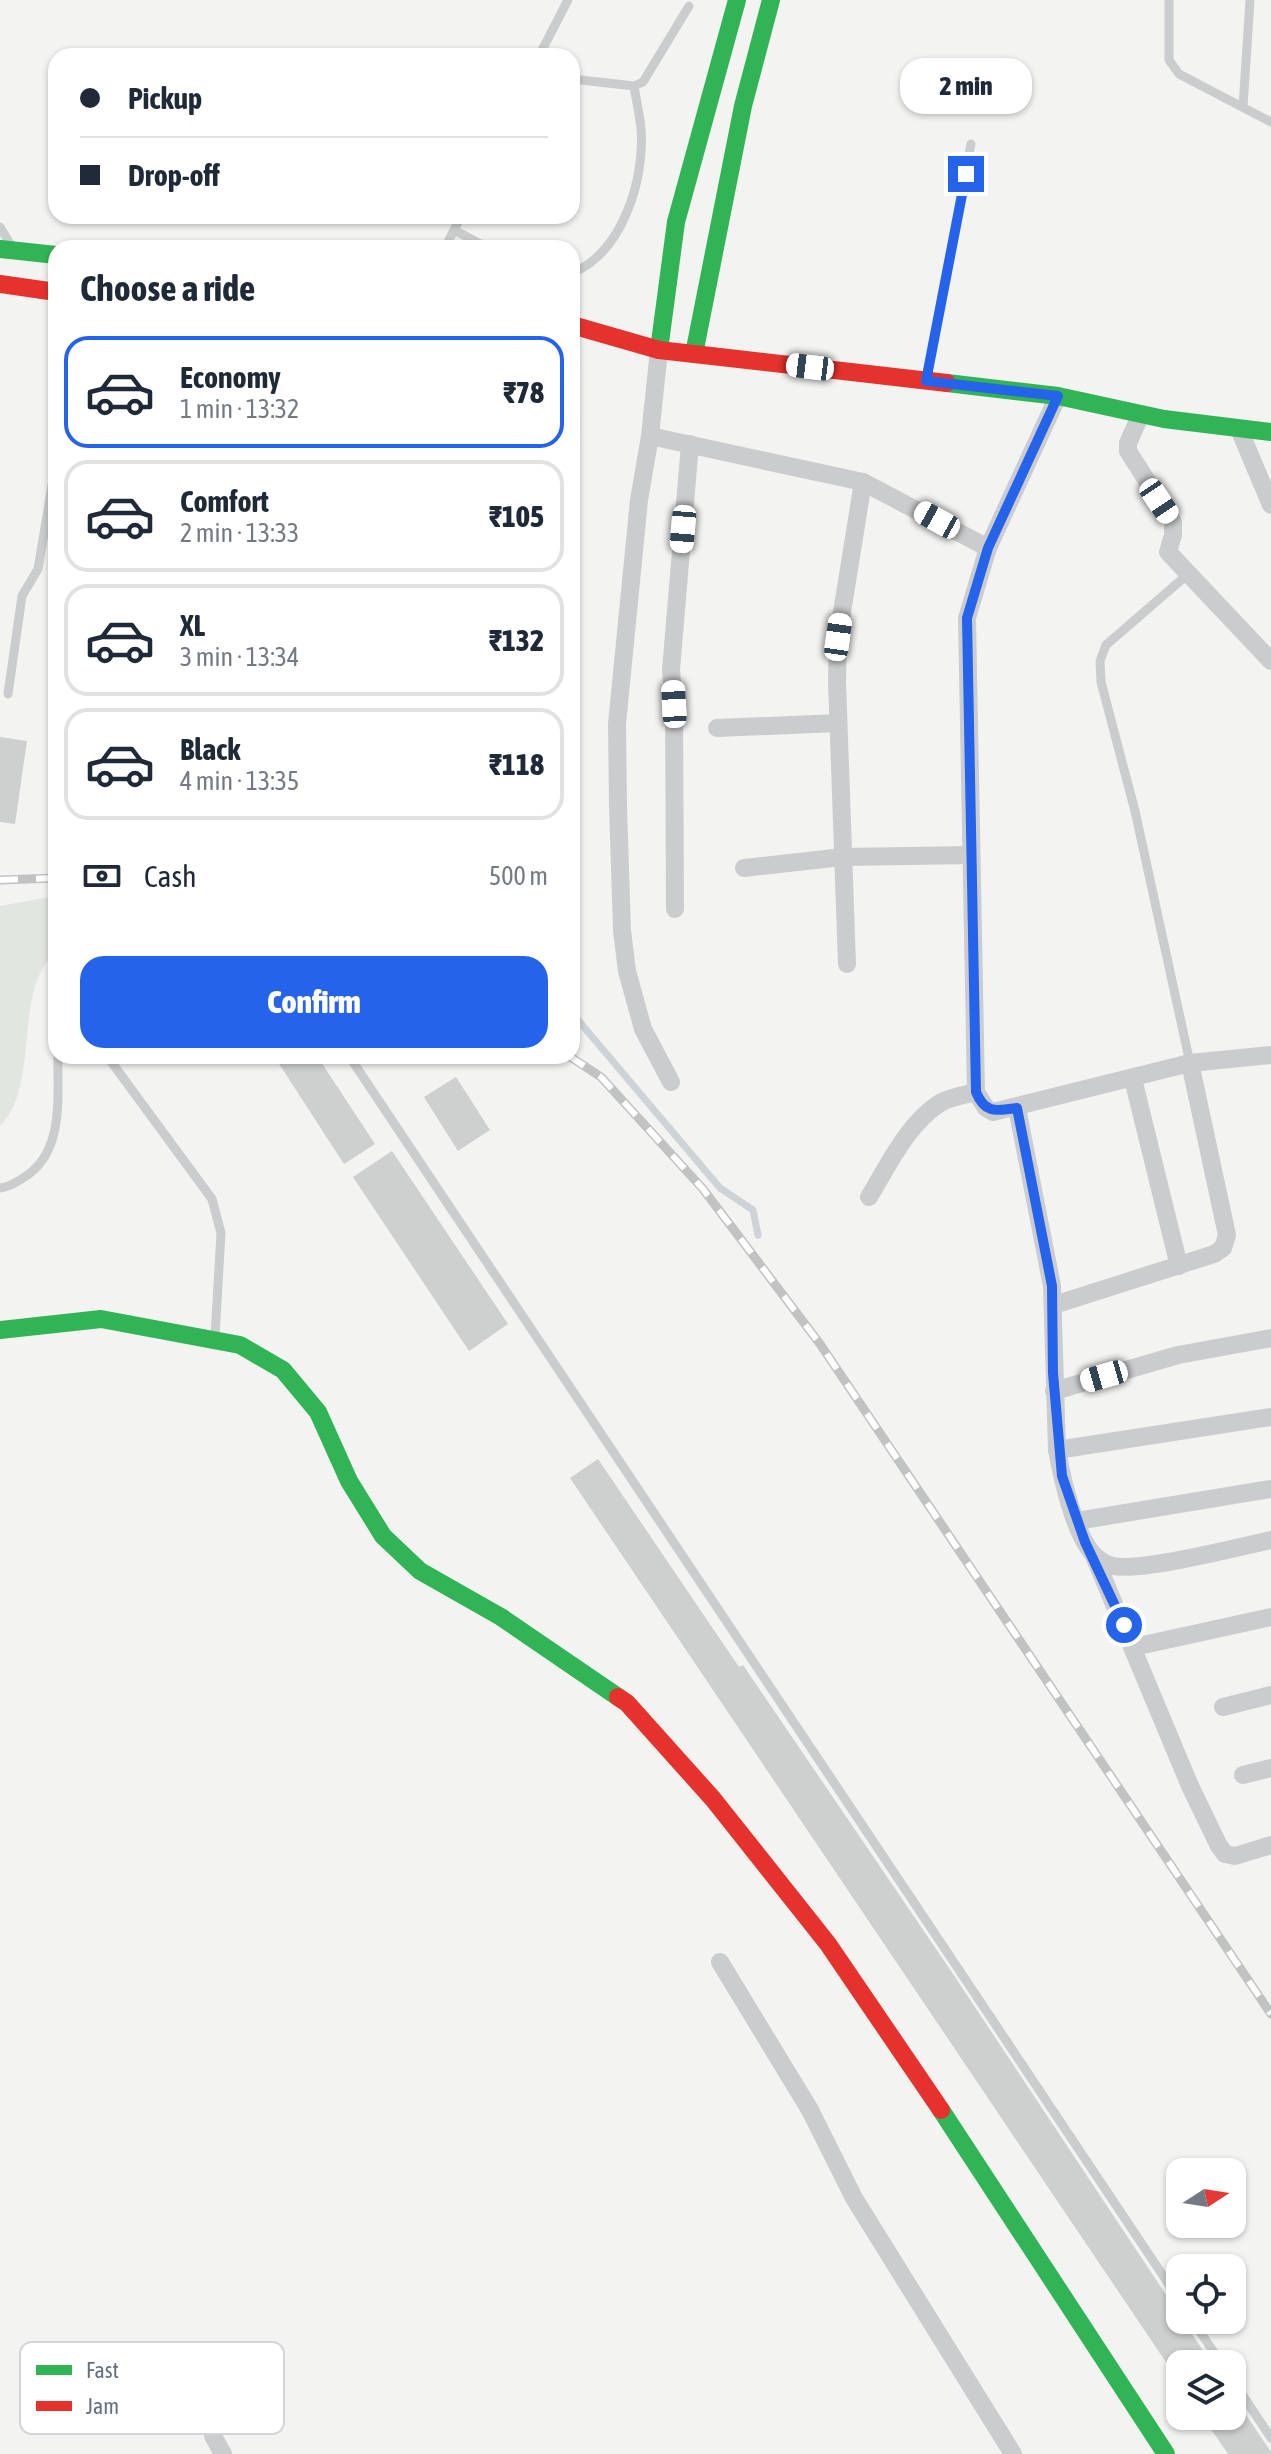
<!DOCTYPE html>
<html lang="en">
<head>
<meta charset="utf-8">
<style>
  :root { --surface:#fff; --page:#f6f6f7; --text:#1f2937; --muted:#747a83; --line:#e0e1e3; --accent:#2563eb }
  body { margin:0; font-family:"Asap Condensed",sans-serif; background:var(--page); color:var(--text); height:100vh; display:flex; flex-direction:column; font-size:30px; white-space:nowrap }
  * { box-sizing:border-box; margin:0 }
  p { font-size:26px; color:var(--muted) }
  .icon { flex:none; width:44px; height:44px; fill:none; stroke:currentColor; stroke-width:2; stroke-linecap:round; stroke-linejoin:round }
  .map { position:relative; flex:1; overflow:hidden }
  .side { position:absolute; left:48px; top:240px; width:532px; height:824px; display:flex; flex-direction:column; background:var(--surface); border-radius:24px; box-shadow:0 2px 6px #0004 }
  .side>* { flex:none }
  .top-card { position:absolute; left:48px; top:48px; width:532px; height:176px; border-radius:24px; box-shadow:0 2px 6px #0004; display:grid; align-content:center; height:176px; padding:0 32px; background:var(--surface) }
  .needle { width:52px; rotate:78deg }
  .tools { position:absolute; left:1166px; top:2158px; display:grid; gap:16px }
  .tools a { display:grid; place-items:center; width:80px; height:80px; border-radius:16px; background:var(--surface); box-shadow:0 2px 6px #0004; font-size:40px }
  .end { position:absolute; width:36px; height:36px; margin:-18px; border:10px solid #2563eb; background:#fff; box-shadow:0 0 0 4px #fff }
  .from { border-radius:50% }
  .bubble { position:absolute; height:56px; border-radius:24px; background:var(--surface); box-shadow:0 2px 6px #0004; font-size:26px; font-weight:800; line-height:56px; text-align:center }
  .car { position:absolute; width:24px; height:48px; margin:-24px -12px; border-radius:10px; box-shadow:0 0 6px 2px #0007; background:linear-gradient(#fff 24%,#345 0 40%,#fff 0 76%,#345 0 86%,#fff 0) }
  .top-card b { display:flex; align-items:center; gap:28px; height:76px; font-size:30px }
  .top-card b+b { border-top:2px solid var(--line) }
  .top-card i { width:20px; height:20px; background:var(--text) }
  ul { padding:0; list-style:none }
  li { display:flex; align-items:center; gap:24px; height:112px; margin:0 16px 12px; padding:0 16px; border:4px solid var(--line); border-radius:24px }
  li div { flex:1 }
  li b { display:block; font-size:30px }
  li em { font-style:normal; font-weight:800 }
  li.on { border-color:var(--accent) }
  li>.icon { width:72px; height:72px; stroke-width:1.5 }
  h2 { padding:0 32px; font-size:36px; line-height:96px }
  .pay { display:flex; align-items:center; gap:20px; height:88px; padding:0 32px; font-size:30px }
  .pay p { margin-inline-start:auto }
  .cta { display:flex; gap:16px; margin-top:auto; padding:16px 32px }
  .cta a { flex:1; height:92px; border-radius:24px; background:var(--accent); color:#fff; font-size:32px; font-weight:800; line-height:92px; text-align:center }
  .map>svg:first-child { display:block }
</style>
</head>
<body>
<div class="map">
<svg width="1271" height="2454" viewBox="0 0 1271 2454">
  <rect width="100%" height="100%" fill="#f3f3f2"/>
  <!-- green -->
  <path fill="#e2e6e0" d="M49 897 56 899V953C12 987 41 1086 0 1126V906Z"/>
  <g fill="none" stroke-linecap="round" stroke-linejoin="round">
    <!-- stream -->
    <g stroke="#cdd3d7" stroke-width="7">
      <polyline points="52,862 56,861"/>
      <polyline points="572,1013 720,1188 753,1210 758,1235"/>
    </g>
  </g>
  <!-- building -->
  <g fill="#cecfcf">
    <polygon points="0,737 27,741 15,824 0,822"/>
    <polygon points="274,1056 317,1056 375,1144 344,1164"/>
    <polygon points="456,1077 490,1130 458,1151 424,1097"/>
    <polygon points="392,1151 508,1324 469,1351 353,1177"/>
    <polygon points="598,1459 739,1667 743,1665 949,1968 1212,2364 1180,2364 1180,2383 570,1478"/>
    <polygon points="1232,2394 1271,2452 1271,2454 1228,2454 1202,2416 1232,2416"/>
  </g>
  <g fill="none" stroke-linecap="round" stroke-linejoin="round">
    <!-- lane -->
    <g stroke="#cbcccd" stroke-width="9">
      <polyline points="1169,0 1169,60 1179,74 1271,122"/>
      <polyline points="539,56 568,0"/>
      <polyline points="572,79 634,86 643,82 689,6"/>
      <polyline points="1243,107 1250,0"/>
      <polyline points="0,227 11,245"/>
      <polyline points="454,230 488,248"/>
      <polyline points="445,248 461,216"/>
      <path d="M572 273C622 253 645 180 641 129 640 115 636 100 634 86"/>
      <polyline points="927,377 971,144"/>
      <polyline points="1187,575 1106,645 1100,661 1101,682 1135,811 1190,1063"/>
      <polyline points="8,694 22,596 38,569 56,462"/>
      <polyline points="107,1056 212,1199 221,1233 215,1336"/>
      <polyline points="349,1056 1180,2301"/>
      <path d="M0 1188C9 1187 15 1183 23 1178 65 1153 57 1098 58 1056"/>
      <polyline points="1192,2320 1222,2364"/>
      <polyline points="1232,2379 1271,2438"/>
    </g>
    <!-- street -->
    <g stroke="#cbcccd" stroke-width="18">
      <polyline points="659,350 650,436 639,500 617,724 618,806 622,930 627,971 643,1029 671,1082"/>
      <polyline points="1058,396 988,548 967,618 976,1092 986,1108 993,1112 1190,1063 1271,1055"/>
      <polyline points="1141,414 1128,443 1128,451 1173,522 1173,535 1168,552 1271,661"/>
      <polyline points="1239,429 1271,505"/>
      <polyline points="650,436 863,482 988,548"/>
      <polyline points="717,728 838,723"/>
      <polyline points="744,868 843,857 971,855"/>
      <polyline points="675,909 674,704 671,670 690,444"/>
      <polyline points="847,964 837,681 838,637 863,482"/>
      <polyline points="1133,1079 1179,1266"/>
      <path d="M1017 1108 1052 1286 1057 1450C1062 1478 1074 1533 1093 1554 1096 1558 1107 1565 1113 1566 1141 1572 1238 1547 1271 1540"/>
      <path d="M869 1197C888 1166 908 1123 940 1103 950 1097 965 1095 976 1092"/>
      <polyline points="1054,1305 1214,1254 1223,1248 1227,1235 1190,1063"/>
      <polyline points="1054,1391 1178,1355 1271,1338"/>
      <polyline points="1057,1450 1271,1417"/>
      <polyline points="1077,1521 1271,1489"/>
      <polyline points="1094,1556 1190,1786 1219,1846 1225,1854 1235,1856 1271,1845"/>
      <polyline points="1134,1647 1271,1617"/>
      <polyline points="1223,1707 1271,1695"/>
      <polyline points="1243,1775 1271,1768"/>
      <polyline points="720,1962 810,2110 854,2198 1013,2454"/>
      <polyline points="213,2436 223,2454"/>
    </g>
    <!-- fast -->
    <g stroke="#30b455" stroke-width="18">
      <polyline points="0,249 56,255"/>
      <polyline points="659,350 676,222 737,0"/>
      <polyline points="694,354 743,106 771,0"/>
      <polyline points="947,383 1058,396 1164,419 1271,432"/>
      <polyline points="0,1330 101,1319 240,1345 283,1370 318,1412 349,1481 383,1536 420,1571 501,1617 618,1697"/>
      <polyline points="941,2110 1166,2454"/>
    </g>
    <!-- jam -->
    <g stroke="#e5322d" stroke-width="18">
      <polyline points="0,284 56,292"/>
      <polyline points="572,325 659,350 947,383"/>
      <polyline points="618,1697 627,1703 713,1799 828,1944 941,2110"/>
    </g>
    <!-- rail casing -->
    <g stroke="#c1c2c2" stroke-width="9">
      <g id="rail">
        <polyline points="0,880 56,878"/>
        <polyline points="569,1056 601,1077 703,1189 820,1344 1271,2014"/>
      </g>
    </g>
    <!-- rail -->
    <use href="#rail" stroke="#fff" stroke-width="6" stroke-dasharray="18" stroke-linecap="butt"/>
  </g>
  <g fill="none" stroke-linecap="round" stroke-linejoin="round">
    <!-- route -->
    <path stroke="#2563eb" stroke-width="10" d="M966 174 926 381 1058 396 988 548 967 618 976 1092C985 1114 996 1111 1017 1108L1052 1286 1053 1373 1062 1476 1085 1542 1124 1625"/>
  </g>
  <!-- legend -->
  <rect x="20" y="2342" width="264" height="92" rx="12" fill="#fff" stroke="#d1d4d9" stroke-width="2"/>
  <rect x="36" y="2365" width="36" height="10" fill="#30b455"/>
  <rect x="36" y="2401" width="36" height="10" fill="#e5322d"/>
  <g font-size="22" fill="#657080">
    <text x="86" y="2378">Fast</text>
    <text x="86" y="2414">Jam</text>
  </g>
</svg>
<div class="tools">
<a><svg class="needle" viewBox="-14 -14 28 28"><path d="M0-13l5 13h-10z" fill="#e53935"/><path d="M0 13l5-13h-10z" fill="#747a83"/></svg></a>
<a><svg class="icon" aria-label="locate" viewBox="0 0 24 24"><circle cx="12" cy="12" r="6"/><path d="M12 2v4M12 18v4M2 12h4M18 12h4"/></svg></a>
<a><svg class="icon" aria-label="layers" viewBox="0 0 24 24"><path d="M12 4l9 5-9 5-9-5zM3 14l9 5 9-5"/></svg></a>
</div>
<i class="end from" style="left:1124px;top:1625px"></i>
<i class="end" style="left:966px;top:174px"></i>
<div class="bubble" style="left:900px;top:58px;width:132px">2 min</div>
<i class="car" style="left:810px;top:367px;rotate:277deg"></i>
<i class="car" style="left:1159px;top:501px;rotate:146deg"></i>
<i class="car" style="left:937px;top:520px;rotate:299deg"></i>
<i class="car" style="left:683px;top:529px;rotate:185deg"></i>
<i class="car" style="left:838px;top:637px;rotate:8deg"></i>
<i class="car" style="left:674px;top:704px;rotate:357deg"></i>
<i class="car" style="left:1104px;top:1376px;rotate:254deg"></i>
<div class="top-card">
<b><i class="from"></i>Pickup</b>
<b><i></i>Drop-off</b>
</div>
<section class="side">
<h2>Choose a ride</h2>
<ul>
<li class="on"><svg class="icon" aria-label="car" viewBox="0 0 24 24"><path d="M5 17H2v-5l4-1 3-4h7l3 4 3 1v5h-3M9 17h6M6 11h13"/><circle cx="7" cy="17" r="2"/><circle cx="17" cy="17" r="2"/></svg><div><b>Economy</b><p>1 min · 13:32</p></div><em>₹78</em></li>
<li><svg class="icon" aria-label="car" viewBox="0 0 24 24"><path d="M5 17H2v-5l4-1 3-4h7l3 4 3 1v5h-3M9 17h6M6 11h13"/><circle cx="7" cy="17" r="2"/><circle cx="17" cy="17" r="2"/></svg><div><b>Comfort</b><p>2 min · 13:33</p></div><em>₹105</em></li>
<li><svg class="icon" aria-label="car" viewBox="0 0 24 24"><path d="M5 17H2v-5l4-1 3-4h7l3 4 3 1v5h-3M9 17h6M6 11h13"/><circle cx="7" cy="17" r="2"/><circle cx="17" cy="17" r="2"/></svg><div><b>XL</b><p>3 min · 13:34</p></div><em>₹132</em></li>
<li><svg class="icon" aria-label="car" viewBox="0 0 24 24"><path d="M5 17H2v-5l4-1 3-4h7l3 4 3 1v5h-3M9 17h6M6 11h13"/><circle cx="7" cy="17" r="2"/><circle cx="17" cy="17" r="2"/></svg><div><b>Black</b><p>4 min · 13:35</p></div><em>₹118</em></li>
</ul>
<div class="pay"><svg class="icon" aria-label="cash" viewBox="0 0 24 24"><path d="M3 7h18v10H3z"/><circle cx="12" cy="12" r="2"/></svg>Cash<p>500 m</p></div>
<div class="cta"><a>Confirm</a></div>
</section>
</div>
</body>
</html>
